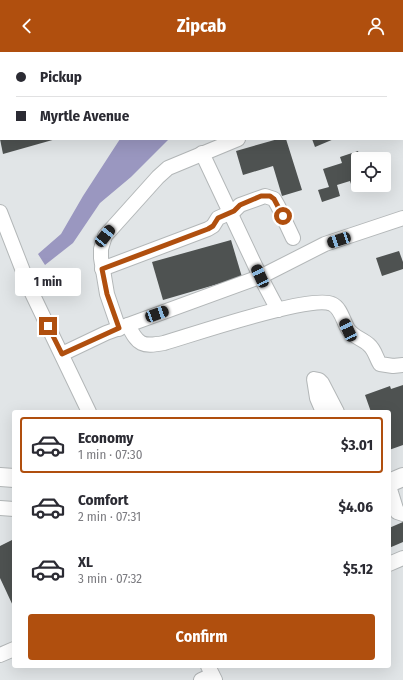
<!DOCTYPE html>
<html lang="en">
<head>
<meta charset="utf-8">
<style>
  :root { --surface:#fff; --page:#f2f2f3; --text:#2b2b33; --muted:#7c7c81; --line:#e1e1e2; --accent:#b04f0e }
  body { margin:0; font-family:"Fira Sans Condensed",sans-serif; background:var(--page); color:var(--text); height:100vh; display:flex; flex-direction:column; font-size:15px; white-space:nowrap }
  * { box-sizing:border-box; margin:0 }
  p { font-size:13px; color:var(--muted) }
  .icon { flex:none; width:22px; height:22px; fill:none; stroke:currentColor; stroke-width:2; stroke-linecap:round; stroke-linejoin:round }
  .map { position:relative; flex:1; overflow:hidden }
  .panel { position:absolute; left:12px; top:358px; width:379px; height:258px; display:flex; flex-direction:column; background:var(--surface); border-radius:4px; box-shadow:0 4px 16px #0002 }
  .panel>* { flex:none }
  .hud { position:absolute; left:0px; top:0px; width:403px; height:88px; box-shadow:0 4px 16px #0002; display:grid; align-content:center; height:88px; padding:0 16px; background:var(--surface) }
  .buttons { position:absolute; left:351px; top:100px; display:grid; gap:8px }
  .buttons a { display:grid; place-items:center; width:40px; height:40px; border-radius:4px; background:var(--surface); box-shadow:0 4px 16px #0002; font-size:20px }
  .end { position:absolute; width:18px; height:18px; margin:-9px; border:5px solid #b04f0e; background:#fff; box-shadow:0 0 0 2px #fff }
  .from { border-radius:50% }
  .bubble { position:absolute; height:28px; border-radius:4px; background:var(--surface); box-shadow:0 4px 16px #0002; font-size:13px; font-weight:700; line-height:28px; text-align:center }
  .car { position:absolute; width:12px; height:24px; margin:-12px -6px; border-radius:5px; box-shadow:0 0 3px 1px #0007; background:linear-gradient(#222 24%,#8ab4d8 0 40%,#222 0 76%,#8ab4d8 0 86%,#222 0) }
  .hud b { display:flex; align-items:center; gap:14px; height:38px; font-size:15px }
  .hud b+b { border-top:1px solid var(--line) }
  .hud i { width:10px; height:10px; background:var(--text) }
  ul { padding:7px 0 0; list-style:none }
  li { display:flex; align-items:center; gap:12px; height:56px; margin:0 8px 6px; padding:0 8px; border:2px solid transparent; border-radius:4px }
  li div { flex:1 }
  li b { display:block; font-size:15px }
  li em { font-style:normal; font-weight:700 }
  li.selected { border-color:var(--accent) }
  li>.icon { width:36px; height:36px; stroke-width:1.5 }
  .action { display:flex; gap:8px; margin-top:auto; padding:8px 16px }
  .action a { flex:1; height:46px; border-radius:4px; background:var(--accent); color:#fff; font-size:16px; font-weight:700; line-height:46px; text-align:center }
  header { display:flex; justify-content:space-between; align-items:center; height:52px; padding:0 16px; background:var(--accent); color:#fff; font-size:18px; font-weight:700 }
  .map>svg:first-child { display:block }
</style>
</head>
<body>
<header><svg class="icon" aria-label="back" viewBox="0 0 24 24"><path d="M15 5l-7 7 7 7"/></svg>Zipcab<svg class="icon" aria-label="person" viewBox="0 0 24 24"><circle cx="12" cy="8" r="4"/><path d="M4 21q1-7 8-7t8 7"/></svg></header>
<div class="map">
<svg width="403" height="628" viewBox="0 0 403 628">
  <rect width="100%" height="100%" fill="#e1e5e7"/>
  <!-- water -->
  <polygon fill="#9a97c0" points="120,87 169,87 131,125 100,151 73,191 45,213 38,202 61,182 83,144"/>
  <!-- building -->
  <g fill="#4e5251">
    <polygon points="0,87 56,87 3,102"/>
    <polygon points="278,87 286,87 302,138 282,144 273,114 243,123 236,99"/>
    <polygon points="312,87 334,87 315,95"/>
    <polygon points="358,99 361,107 358,107 358,133 368,133 353,138 350,129 337,133 340,144 322,150 318,138 329,135 323,117 342,111 340,105"/>
    <polygon points="231,188 242,225 163,248 152,210"/>
    <polygon points="399,199 403,210 403,217 382,224 376,206"/>
    <polygon points="403,333 403,393 389,398 389,360 371,360 365,343 390,334 391,337"/>
    <polygon points="403,470 403,490 389,496 389,476"/>
    <polygon points="14,487 14,556 0,526 0,494"/>
  </g>
  <g fill="none" stroke-linecap="round" stroke-linejoin="round">
    <!-- minor casing -->
    <g stroke="#b3b7b8" stroke-width="16">
      <g id="minor">
        <polyline points="102,1 103,0"/>
        <polyline points="0,70 1,70"/>
        <polyline points="202,101 260,224 278,258"/>
        <polyline points="0,160 30,237 89,360"/>
        <polyline points="102,217 208,177 213,174 218,166 234,159 240,153 265,144 274,147 278,154 293,186"/>
        <path d="M128 273C138 293 142 295 164 291 192 283 311 242 332 252 341 256 343 269 348 277 353 285 363 287 369 293 375 298 376 306 380 312L393 314 403 313"/>
        <polyline points="119,277 107,242 101,206 101,197 105,184 158,125 168,116 238,87"/>
        <polyline points="62,302 106,281 262,224 325,192 403,166"/>
        <polyline points="323,360 317,346 314,327 319,328 322,331 337,360"/>
        <polyline points="389,434 397,460 403,462"/>
        <polyline points="0,456 14,457"/>
        <polyline points="389,512 403,506"/>
        <polyline points="0,603 14,597"/>
        <polyline points="208,614 215,628"/>
        <polyline points="201,628 212,623"/>
      </g>
    </g>
    <!-- major casing -->
    <g stroke="#b3b7b8" stroke-width="20">
      <g id="major">
        <polyline points="0,425 14,426"/>
        <polyline points="389,431 403,425"/>
      </g>
    </g>
    <!-- minor -->
    <use href="#minor" stroke="#fff" stroke-width="14"/>
    <!-- major -->
    <use href="#major" stroke="#fff" stroke-width="18"/>
  </g>
  <g fill="none" stroke-linecap="round" stroke-linejoin="round">
    <!-- route -->
    <polyline stroke="#b04f0e" stroke-width="5" points="48,274 62,302 119,276 107,242 102,217 208,177 213,174 218,166 234,159 240,153 261,144 270,144 274,147 283,164"/>
  </g>
</svg>
<div class="buttons">
<a><svg class="icon" aria-label="locate" viewBox="0 0 24 24"><circle cx="12" cy="12" r="6"/><path d="M12 2v4M12 18v4M2 12h4M18 12h4"/></svg></a>
</div>
<i class="end from" style="left:283px;top:164px"></i>
<i class="end" style="left:48px;top:274px"></i>
<div class="bubble" style="left:15px;top:216px;width:66px">1 min</div>
<i class="car" style="left:105px;top:184px;rotate:38deg"></i>
<i class="car" style="left:339px;top:188px;rotate:252deg"></i>
<i class="car" style="left:260px;top:224px;rotate:335deg"></i>
<i class="car" style="left:157px;top:262px;rotate:70deg"></i>
<i class="car" style="left:348px;top:278px;rotate:335deg"></i>
<div class="hud">
<b><i class="from"></i>Pickup</b>
<b><i></i>Myrtle Avenue</b>
</div>
<section class="panel">
<ul>
<li class="selected"><svg class="icon" aria-label="car" viewBox="0 0 24 24"><path d="M5 17H2v-5l4-1 3-4h7l3 4 3 1v5h-3M9 17h6M6 11h13"/><circle cx="7" cy="17" r="2"/><circle cx="17" cy="17" r="2"/></svg><div><b>Economy</b><p>1 min · 07:30</p></div><em>$3.01</em></li>
<li><svg class="icon" aria-label="car" viewBox="0 0 24 24"><path d="M5 17H2v-5l4-1 3-4h7l3 4 3 1v5h-3M9 17h6M6 11h13"/><circle cx="7" cy="17" r="2"/><circle cx="17" cy="17" r="2"/></svg><div><b>Comfort</b><p>2 min · 07:31</p></div><em>$4.06</em></li>
<li><svg class="icon" aria-label="car" viewBox="0 0 24 24"><path d="M5 17H2v-5l4-1 3-4h7l3 4 3 1v5h-3M9 17h6M6 11h13"/><circle cx="7" cy="17" r="2"/><circle cx="17" cy="17" r="2"/></svg><div><b>XL</b><p>3 min · 07:32</p></div><em>$5.12</em></li>
</ul>
<div class="action"><a>Confirm</a></div>
</section>
</div>
</body>
</html>
